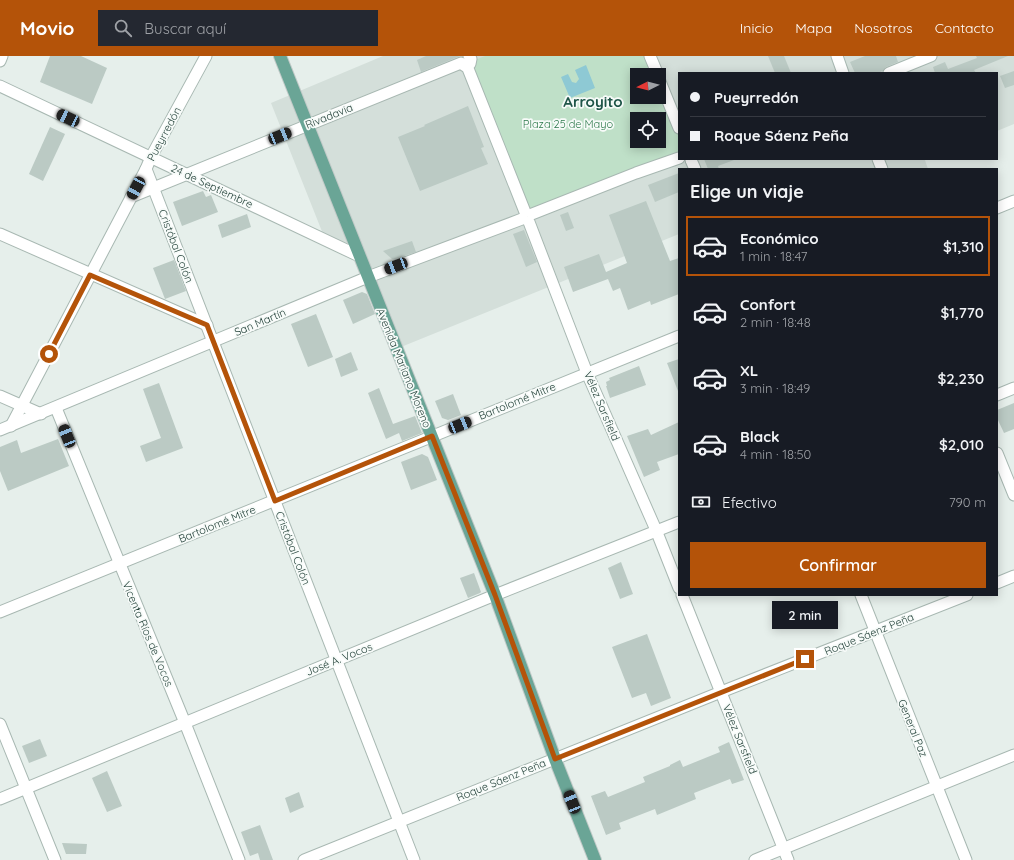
<!DOCTYPE html>
<html lang="es">
<head>
<meta charset="utf-8">
<style>
  :root { --surface:#171b24; --page:#242831; --text:#f1f3f6; --muted:#9ea1a6; --line:#363941; --accent:#b45309 }
  body { margin:0; font-family:Quicksand,sans-serif; background:var(--page); color:var(--text); height:100vh; display:flex; flex-direction:column; font-size:15px; white-space:nowrap }
  * { box-sizing:border-box; margin:0 }
  p { font-size:13px; color:var(--muted) }
  .icon { flex:none; width:22px; height:22px; fill:none; stroke:currentColor; stroke-width:2; stroke-linecap:round; stroke-linejoin:round }
  .map { position:relative; flex:1; overflow:hidden }
  .side { position:absolute; left:678px; top:112px; width:320px; height:428px; display:flex; flex-direction:column; background:var(--surface); border-radius:0px; box-shadow:0 2px 10px #0003 }
  .side>* { flex:none }
  .banner { position:absolute; left:678px; top:16px; width:320px; height:88px; border-radius:0px; box-shadow:0 2px 10px #0003; display:grid; align-content:center; height:88px; padding:0 12px; background:var(--surface) }
  .needle { width:26px; rotate:264deg }
  .fabs { position:absolute; left:630px; top:12px; display:grid; gap:8px }
  .fabs a { display:grid; place-items:center; width:36px; height:36px; border-radius:0px; background:var(--surface); box-shadow:0 2px 10px #0003; font-size:20px }
  .end { position:absolute; width:18px; height:18px; margin:-9px; border:5px solid #b45309; background:#fff; box-shadow:0 0 0 2px #fff }
  .from { border-radius:50% }
  .bubble { position:absolute; height:28px; border-radius:0px; background:var(--surface); box-shadow:0 2px 10px #0003; font-size:13px; font-weight:600; line-height:28px; text-align:center }
  .car { position:absolute; width:12px; height:24px; margin:-12px -6px; border-radius:5px; box-shadow:0 0 3px 1px #0007; background:linear-gradient(#222 24%,#8ab4d8 0 40%,#222 0 76%,#8ab4d8 0 86%,#222 0) }
  .banner b { display:flex; align-items:center; gap:14px; height:38px; font-size:15px }
  .banner b+b { border-top:1px solid var(--line) }
  .banner i { width:10px; height:10px; background:var(--text) }
  ul { padding:0; list-style:none }
  li { display:flex; align-items:center; gap:12px; height:60px; margin:0 8px 6px; padding:0 4px; border:2px solid transparent; border-radius:0px }
  li div { flex:1 }
  li b { display:block; font-size:15px }
  li em { font-style:normal; font-weight:600 }
  li.current { border-color:var(--accent) }
  li>.icon { width:36px; height:36px; stroke-width:1.5 }
  h2 { padding:0 12px; font-size:18px; line-height:48px }
  .pay { display:flex; align-items:center; gap:10px; height:44px; padding:0 12px; font-size:15px }
  .pay p { margin-inline-start:auto }
  .cta { display:flex; gap:8px; margin-top:auto; padding:8px 12px }
  .cta a { flex:1; height:46px; border-radius:0px; background:var(--accent); color:#fff; font-size:16px; font-weight:600; line-height:46px; text-align:center }
  header { display:flex; align-items:center; gap:24px; box-sizing:border-box; height:56px; padding:0 20px; background:var(--accent); color:#fff }
  header strong { font-size:19px }
  nav { display:flex; gap:22px; margin-inline-start:auto; font-size:14px }
  .search { width:280px; height:36px; background:var(--page); display:flex; align-items:center; gap:10px; box-sizing:border-box; padding:0 14px; border-radius:0px; color:var(--muted); font-size:15px }
  .map>svg:first-child { display:block }
</style>
</head>
<body>
<header>
<strong>Movio</strong>
<div class="search"><svg class="icon" aria-label="search" viewBox="0 0 24 24"><circle cx="10" cy="10" r="6"/><path d="M15 15l6 6"/></svg>Buscar aquí</div>
<nav><a>Inicio</a><a>Mapa</a><a>Nosotros</a><a>Contacto</a></nav>
</header>
<div class="map">
<svg width="1014" height="804" viewBox="0 0 1014 804">
  <rect width="100%" height="100%" fill="#e6efeb"/>
  <!-- built -->
  <path fill="#d4dfda" fill-rule="evenodd" d="M383 0H1014V68L997 75V17H679V103H927L925 104 928 113H679V178L401 291 366 198 323 178 271 47ZM637 19H659V41H637ZM637 63H659V85H637Z"/>
  <!-- green -->
  <path fill="#bfe0c8" fill-rule="evenodd" d="M485 0H647L655 19H637V41H659V29L679 79V98L533 154 528 152 471 11 475 4ZM637 63H659V85H637Z"/>
  <!-- water -->
  <polygon fill="#8ec9d4" points="586,9 595,32 570,42 561,21 568,18 572,26 576,27 579,23 575,14"/>
  <!-- building -->
  <g fill="#bbcac4">
    <polygon points="50,0 81,0 107,12 92,48 40,26"/>
    <polygon points="426,0 460,0 421,16 417,4"/>
    <polygon points="768,0 784,0 791,17 775,17"/>
    <polygon points="865,0 896,0 898,6 886,11 883,15 877,17 855,17 850,6"/>
    <polygon points="976,0 1008,0 974,14 976,17 935,17 933,11 945,6 948,13 977,2"/>
    <polygon points="1014,15 1014,29 1005,32 1000,20"/>
    <polygon points="468,50 484,91 481,92 488,108 420,135 398,81 425,70 424,69"/>
    <polygon points="50,71 65,78 43,125 29,118"/>
    <polygon points="704,103 734,103 734,104 718,110 719,113 708,113"/>
    <polygon points="679,117 679,136 655,146 648,129"/>
    <polygon points="203,135 206,141 211,139 218,156 182,170 173,146"/>
    <polygon points="646,145 670,205 679,202 679,238 651,249 650,245 628,254 620,232 613,235 608,223 573,236 564,211 599,198 606,216 627,207 609,159"/>
    <polygon points="568,156 574,172 566,175 560,159"/>
    <polygon points="247,158 251,171 222,182 218,169"/>
    <polygon points="524,174 537,206 526,211 513,178"/>
    <polygon points="412,185 416,196 395,203 392,203 383,195"/>
    <polygon points="174,204 186,235 165,243 153,212"/>
    <polygon points="362,236 367,238 375,258 353,268 343,244"/>
    <polygon points="316,258 333,301 308,311 291,268"/>
    <polygon points="351,296 358,314 341,321 335,303"/>
    <polygon points="679,303 679,335 678,335 667,307"/>
    <polygon points="639,310 646,329 610,342 606,330 607,330 606,326 610,324 609,322"/>
    <polygon points="159,327 183,392 146,406 140,390 161,382 143,333"/>
    <polygon points="379,332 393,368 415,360 422,377 402,385 399,377 386,383 368,337"/>
    <polygon points="453,338 461,359 448,364 442,362 435,345"/>
    <polygon points="1014,347 1014,373 1004,377 997,362 997,354"/>
    <polygon points="679,366 679,398 657,406 660,414 644,421 627,380 648,373 651,379"/>
    <polygon points="58,383 69,410 8,435 0,415 0,391 17,384 21,397"/>
    <polygon points="422,398 428,401 437,424 411,434 401,406"/>
    <polygon points="621,506 633,538 620,543 608,512"/>
    <polygon points="474,517 481,536 480,537 468,542 460,522"/>
    <polygon points="647,578 671,642 651,650 646,637 632,642 612,591"/>
    <polygon points="40,683 47,700 29,707 22,690"/>
    <polygon points="729,686 744,724 732,728 730,723 694,737 696,743 657,759 655,753 619,767 621,773 606,779 591,740 605,735 608,741 645,726 643,721 670,710 670,709 680,704 683,711 720,696 718,691"/>
    <polygon points="107,715 122,750 107,756 92,722"/>
    <polygon points="299,736 304,751 290,757 285,742"/>
    <polygon points="260,769 273,804 260,804 258,797 250,800 241,776"/>
    <polygon points="62,787 87,788 86,798 66,798"/>
  </g>
  <g fill="none" stroke-linecap="round" stroke-linejoin="round">
    <!-- minor casing -->
    <g stroke="#a8b8b2" stroke-width="13">
      <g id="minor">
        <polyline points="650,0 658,19"/>
        <polyline points="837,0 843,17"/>
        <polyline points="0,5 2,0"/>
        <polyline points="462,8 465,10 470,8 471,3 469,0"/>
        <polyline points="467,10 525,156"/>
        <polyline points="889,17 931,0"/>
        <polyline points="659,23 679,72"/>
        <polyline points="0,30 359,200"/>
        <polyline points="878,103 882,113"/>
        <polyline points="691,104 695,113"/>
        <polyline points="146,113 414,804"/>
        <polyline points="131,141 461,7"/>
        <polyline points="997,152 1014,145"/>
        <polyline points="532,158 636,117 679,102"/>
        <polyline points="529,166 587,317 656,474 679,532"/>
        <polyline points="0,178 207,269"/>
        <polyline points="997,339 1014,332"/>
        <polyline points="0,340 41,358"/>
        <polyline points="56,352 185,667 239,804"/>
        <polyline points="11,370 146,113 151,101 206,0"/>
        <polyline points="0,374 368,221 522,163"/>
        <polyline points="997,397 1014,439"/>
        <polyline points="997,527 1014,520"/>
        <polyline points="682,539 788,804"/>
        <polyline points="861,539 966,804"/>
        <polyline points="0,556 679,280"/>
        <polyline points="0,668 55,804"/>
        <polyline points="0,743 495,539 679,466"/>
        <polyline points="304,804 721,636 967,539"/>
        <polyline points="755,804 1014,699"/>
      </g>
    </g>
    <!-- major casing -->
    <g stroke="#c2cac8" stroke-width="14">
      <polyline id="major" points="280,0 495,539 555,703 595,804"/>
    </g>
    <!-- minor -->
    <use href="#minor" stroke="#fff" stroke-width="11"/>
    <!-- major -->
    <use href="#major" stroke="#6aa596" stroke-width="12"/>
  </g>
  <g fill="none" stroke-linecap="round" stroke-linejoin="round">
    <!-- route -->
    <polyline stroke="#b45309" stroke-width="5" points="49,298 90,219 207,269 275,445 432,380 495,539 555,703 805,603"/>
  </g>
  <g text-anchor="middle" dominant-baseline="central" stroke-width="3.5" stroke-linejoin="round" paint-order="stroke">
    <!-- street labels -->
    <g font-size="11" fill="#24423a" stroke="#f7fbf9">
      <text transform="translate(329 60) rotate(-22)">Rivadavia</text>
      <text transform="translate(164 78) rotate(-62)">Pueyrredón</text>
      <text transform="translate(212 130) rotate(25)">24 de Septiembre</text>
      <text transform="translate(176 190) rotate(69)">Cristóbal Colón</text>
      <text transform="translate(260 266) rotate(-23)">San Martín</text>
      <text transform="translate(404 312) rotate(68)">Avenida Mariano Moreno</text>
      <text transform="translate(517 345) rotate(-22)">Bartolomé Mitre</text>
      <text transform="translate(602 350) rotate(67)">Vélez Sarsfield</text>
      <text transform="translate(217 468) rotate(-22)">Bartolomé Mitre</text>
      <text transform="translate(293 492) rotate(69)">Cristóbal Colón</text>
      <text transform="translate(148 578) rotate(67)">Vicenta Ríos de Vocos</text>
      <text transform="translate(869 578) rotate(-22)">Roque Sáenz Peña</text>
      <text transform="translate(339 603) rotate(-22)">José A. Vocos</text>
      <text transform="translate(913 672) rotate(68)">General Paz</text>
      <text transform="translate(740 683) rotate(68)">Vélez Sarsfield</text>
      <text transform="translate(501 724) rotate(-22)">Roque Sáenz Peña</text>
    </g>
    <!-- park labels -->
    <g font-size="11" fill="#2d7a4b" stroke="#f7fbf9">
      <text x="568" y="68">Plaza 25 de Mayo</text>
    </g>
    <!-- district labels -->
    <g font-size="15" font-weight="bold" fill="#1f5548" stroke="#f7fbf9">
      <text x="593" y="45">Arroyito</text>
    </g>
  </g>
</svg>
<div class="fabs">
<a><svg class="needle" viewBox="-14 -14 28 28"><path d="M0-13l5 13h-10z" fill="#e53935"/><path d="M0 13l5-13h-10z" fill="#9ea1a6"/></svg></a>
<a><svg class="icon" aria-label="locate" viewBox="0 0 24 24"><circle cx="12" cy="12" r="6"/><path d="M12 2v4M12 18v4M2 12h4M18 12h4"/></svg></a>
</div>
<i class="end from" style="left:49px;top:298px"></i>
<i class="end" style="left:805px;top:603px"></i>
<div class="bubble" style="left:772px;top:545px;width:66px">2 min</div>
<i class="car" style="left:68px;top:62px;rotate:295deg"></i>
<i class="car" style="left:280px;top:80px;rotate:68deg"></i>
<i class="car" style="left:136px;top:132px;rotate:208deg"></i>
<i class="car" style="left:396px;top:210px;rotate:249deg"></i>
<i class="car" style="left:460px;top:369px;rotate:68deg"></i>
<i class="car" style="left:67px;top:380px;rotate:338deg"></i>
<i class="car" style="left:572px;top:746px;rotate:338deg"></i>
<div class="banner">
<b><i class="from"></i>Pueyrredón</b>
<b><i></i>Roque Sáenz Peña</b>
</div>
<section class="side">
<h2>Elige un viaje</h2>
<ul>
<li class="current"><svg class="icon" aria-label="car" viewBox="0 0 24 24"><path d="M5 17H2v-5l4-1 3-4h7l3 4 3 1v5h-3M9 17h6M6 11h13"/><circle cx="7" cy="17" r="2"/><circle cx="17" cy="17" r="2"/></svg><div><b>Económico</b><p>1 min · 18:47</p></div><em>$1,310</em></li>
<li><svg class="icon" aria-label="car" viewBox="0 0 24 24"><path d="M5 17H2v-5l4-1 3-4h7l3 4 3 1v5h-3M9 17h6M6 11h13"/><circle cx="7" cy="17" r="2"/><circle cx="17" cy="17" r="2"/></svg><div><b>Confort</b><p>2 min · 18:48</p></div><em>$1,770</em></li>
<li><svg class="icon" aria-label="car" viewBox="0 0 24 24"><path d="M5 17H2v-5l4-1 3-4h7l3 4 3 1v5h-3M9 17h6M6 11h13"/><circle cx="7" cy="17" r="2"/><circle cx="17" cy="17" r="2"/></svg><div><b>XL</b><p>3 min · 18:49</p></div><em>$2,230</em></li>
<li><svg class="icon" aria-label="car" viewBox="0 0 24 24"><path d="M5 17H2v-5l4-1 3-4h7l3 4 3 1v5h-3M9 17h6M6 11h13"/><circle cx="7" cy="17" r="2"/><circle cx="17" cy="17" r="2"/></svg><div><b>Black</b><p>4 min · 18:50</p></div><em>$2,010</em></li>
</ul>
<div class="pay"><svg class="icon" aria-label="cash" viewBox="0 0 24 24"><path d="M3 7h18v10H3z"/><circle cx="12" cy="12" r="2"/></svg>Efectivo<p>790 m</p></div>
<div class="cta"><a>Confirmar</a></div>
</section>
</div>
</body>
</html>
